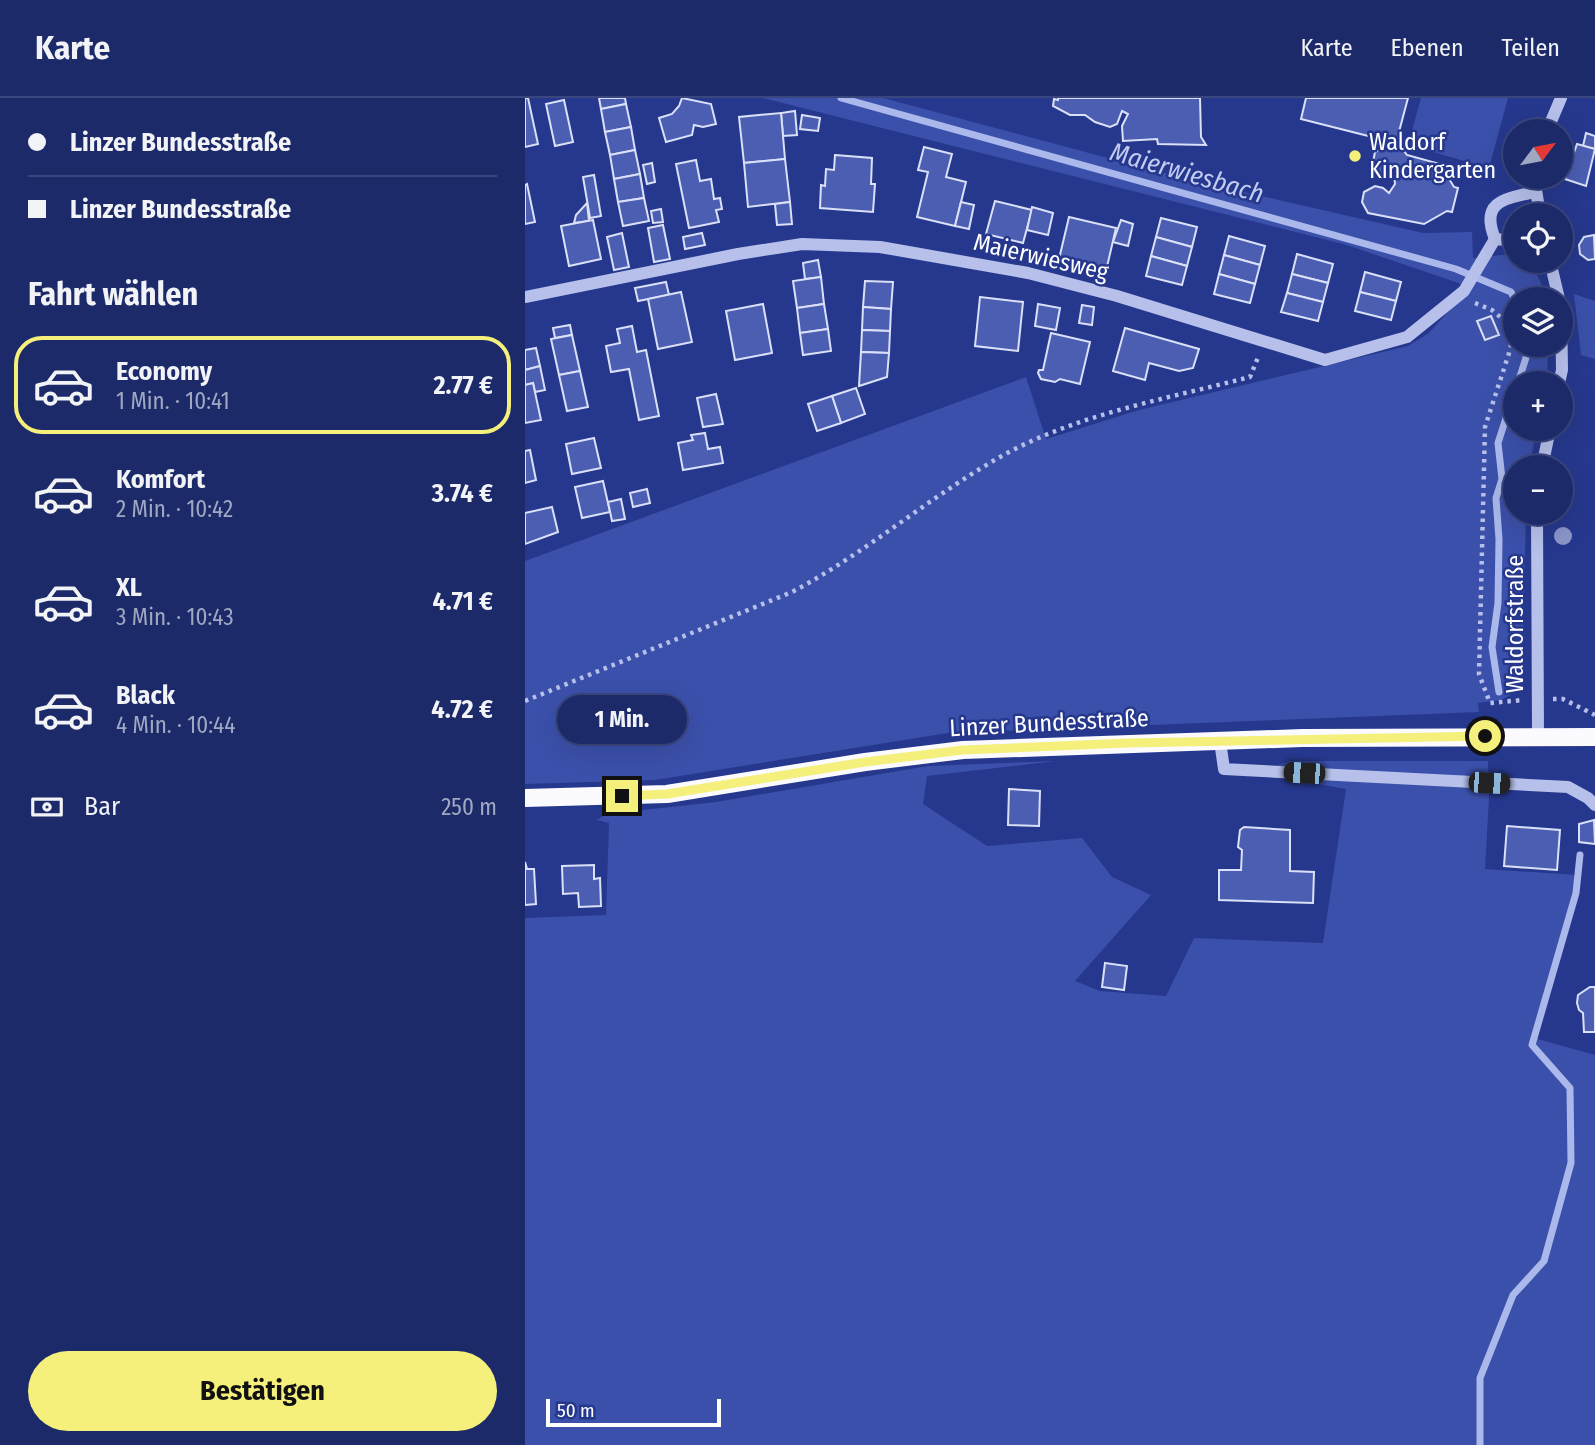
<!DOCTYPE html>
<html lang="de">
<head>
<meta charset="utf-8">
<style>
  :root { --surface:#1c2a6a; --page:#293672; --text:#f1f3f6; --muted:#a0a7c1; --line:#3a467e; --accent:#f4f07b }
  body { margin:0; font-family:"Fira Sans Condensed",sans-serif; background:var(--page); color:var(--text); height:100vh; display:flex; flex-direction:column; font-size:26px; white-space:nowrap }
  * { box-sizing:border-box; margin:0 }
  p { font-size:23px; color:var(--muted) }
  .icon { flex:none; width:38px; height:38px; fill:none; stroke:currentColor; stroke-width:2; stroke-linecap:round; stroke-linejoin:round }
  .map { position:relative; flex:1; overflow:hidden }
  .sheet { display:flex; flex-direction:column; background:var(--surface); width:525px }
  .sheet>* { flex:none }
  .top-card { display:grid; align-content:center; height:154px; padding:0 28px; background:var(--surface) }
  .needle { width:46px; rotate:58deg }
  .fabs { position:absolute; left:978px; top:21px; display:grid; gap:14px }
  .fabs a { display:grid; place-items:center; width:70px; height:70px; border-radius:50%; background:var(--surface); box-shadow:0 7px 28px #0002,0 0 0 2px var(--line); font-size:35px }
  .scale { position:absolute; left:21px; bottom:18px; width:175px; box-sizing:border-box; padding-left:7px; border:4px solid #fff; border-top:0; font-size:19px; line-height:24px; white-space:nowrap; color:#fff; -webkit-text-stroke:5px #26388d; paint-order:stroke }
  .end { position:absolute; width:32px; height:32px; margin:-16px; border:9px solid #f4f07b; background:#111; box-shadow:0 0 0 4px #111 }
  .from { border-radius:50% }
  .bubble { position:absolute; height:49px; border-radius:24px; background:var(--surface); box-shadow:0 7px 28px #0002,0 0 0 2px var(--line); font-size:23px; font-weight:700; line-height:49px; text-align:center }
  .car { position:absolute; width:21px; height:42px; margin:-21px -10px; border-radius:9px; box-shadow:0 0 5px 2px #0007; background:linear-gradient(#222 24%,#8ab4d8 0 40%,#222 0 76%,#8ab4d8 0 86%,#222 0) }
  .top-card b { display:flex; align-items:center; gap:24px; height:66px; font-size:26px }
  .top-card b+b { border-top:2px solid var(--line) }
  .top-card i { width:18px; height:18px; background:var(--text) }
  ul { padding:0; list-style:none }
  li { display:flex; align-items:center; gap:21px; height:98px; margin:0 14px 10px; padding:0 14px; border:4px solid transparent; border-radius:28px }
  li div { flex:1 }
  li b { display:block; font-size:26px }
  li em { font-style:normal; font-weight:700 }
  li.on { border-color:var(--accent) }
  li>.icon { width:63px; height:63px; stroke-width:1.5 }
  h2 { padding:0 28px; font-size:32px; line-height:84px }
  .pay { display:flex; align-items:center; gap:18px; height:77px; padding:0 28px; font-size:26px }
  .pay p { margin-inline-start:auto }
  .primary-button { display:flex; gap:14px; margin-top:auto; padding:14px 28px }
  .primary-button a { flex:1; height:80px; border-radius:42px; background:var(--accent); color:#111; font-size:28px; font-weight:700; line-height:80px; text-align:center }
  header { display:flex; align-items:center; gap:42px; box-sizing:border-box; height:98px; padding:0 35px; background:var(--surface); border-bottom:2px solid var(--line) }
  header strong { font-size:33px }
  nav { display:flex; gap:38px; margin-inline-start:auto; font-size:24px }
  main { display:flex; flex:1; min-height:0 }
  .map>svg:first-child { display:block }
</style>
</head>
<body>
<header>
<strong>Karte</strong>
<nav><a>Karte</a><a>Ebenen</a><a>Teilen</a></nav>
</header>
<main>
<section class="sheet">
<div class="top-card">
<b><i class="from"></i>Linzer Bundesstraße</b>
<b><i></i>Linzer Bundesstraße</b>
</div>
<h2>Fahrt wählen</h2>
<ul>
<li class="on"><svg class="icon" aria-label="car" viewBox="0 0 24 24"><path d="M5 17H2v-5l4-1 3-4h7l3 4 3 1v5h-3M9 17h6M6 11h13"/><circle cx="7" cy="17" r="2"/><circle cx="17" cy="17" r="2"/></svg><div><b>Economy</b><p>1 Min. · 10:41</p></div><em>2.77 €</em></li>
<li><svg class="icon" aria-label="car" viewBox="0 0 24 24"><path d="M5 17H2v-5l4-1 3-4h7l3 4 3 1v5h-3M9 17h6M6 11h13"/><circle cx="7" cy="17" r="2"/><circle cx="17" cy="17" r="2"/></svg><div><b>Komfort</b><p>2 Min. · 10:42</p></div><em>3.74 €</em></li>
<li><svg class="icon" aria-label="car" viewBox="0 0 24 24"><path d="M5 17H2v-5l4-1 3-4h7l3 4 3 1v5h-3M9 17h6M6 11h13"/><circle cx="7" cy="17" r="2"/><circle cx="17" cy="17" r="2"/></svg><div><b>XL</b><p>3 Min. · 10:43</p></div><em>4.71 €</em></li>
<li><svg class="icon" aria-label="car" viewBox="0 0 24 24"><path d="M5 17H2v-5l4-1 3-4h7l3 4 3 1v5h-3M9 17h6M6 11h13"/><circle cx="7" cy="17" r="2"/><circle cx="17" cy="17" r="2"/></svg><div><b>Black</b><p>4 Min. · 10:44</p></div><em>4.72 €</em></li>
</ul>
<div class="pay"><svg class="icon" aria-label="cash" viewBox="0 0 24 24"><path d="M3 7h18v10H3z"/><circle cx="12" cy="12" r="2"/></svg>Bar<p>250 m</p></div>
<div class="primary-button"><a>Bestätigen</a></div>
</section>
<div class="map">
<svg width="1070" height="1347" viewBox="0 0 1070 1347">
  <rect width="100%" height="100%" fill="#26388d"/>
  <!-- green -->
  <g fill="#3b50aa">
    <path d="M238 0H358L658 80 898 135 947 134 948 160 986 156 990 163C1011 164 1016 185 1022 201H990V247H1023L1022 285H990V331H1012L1004 369H990V415H1001L997 591 976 602 953 605 954 614 423 635 130 682 0 686V463L501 279 521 341 614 312 883 248 904 235 945 189 822 147Z"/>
    <polygon points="896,0 983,0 964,70 883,47"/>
    <polygon points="1049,196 1070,203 1070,261 1056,257"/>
    <polygon points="531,663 402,678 398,706 462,748 557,740 587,779 626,797 550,883 575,893 641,898 669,840 798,845 821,691 731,675 764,663 963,663 964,700 960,771 1052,777 1009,940 1070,957 1070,1347 0,1347 0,820 81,817 84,725 72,722 81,716 191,704 403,668"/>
  </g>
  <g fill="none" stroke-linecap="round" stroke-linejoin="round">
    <!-- stream -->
    <g stroke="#aab8eb" stroke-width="7">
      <polyline points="316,0 931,171 986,194 990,202"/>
      <polyline points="993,285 1005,247"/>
      <polyline points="974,594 967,549 973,505 974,441 971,400 977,381 973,345 990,292"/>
      <polyline points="955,1347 955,1280 988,1197 1019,1163 1046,1065 1045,990 1007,947 1051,795 1055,757"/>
    </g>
  </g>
  <!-- building -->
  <g fill="#4b5eb2" stroke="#dae0f8" stroke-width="2">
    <polygon points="0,0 3,0 13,46 0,49"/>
    <polygon points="74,0 100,0 101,6 76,11"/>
    <polygon points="157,0 186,6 191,26 178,29 169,27 167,37 141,44 134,20 147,16 154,8"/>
    <polygon points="533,0 675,0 676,39 681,47 633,46 632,41 598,43 597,28 603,16 597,13 592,26 585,29 570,24 560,17 545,17 528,8 529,1 533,2"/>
    <polygon points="781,0 883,0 871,45 776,21"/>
    <polygon points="39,2 48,44 30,48 21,6"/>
    <polygon points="101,6 106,29 80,34 76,11"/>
    <polygon points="270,13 272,37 258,38 256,15"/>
    <polygon points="256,15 260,61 219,65 214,19"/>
    <polygon points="277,17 295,20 293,33 275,31"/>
    <polygon points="106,29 110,52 85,57 80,34"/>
    <polygon points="1061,35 1070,38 1070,51 1058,48"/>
    <polygon points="1052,46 1070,51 1061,88 1040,81"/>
    <polygon points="861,48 879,53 882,57 915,66 929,89 933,90 927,114 922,113 899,126 843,115 837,104 839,94 850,88 858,90 864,95 870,86 869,75 854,75 848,64 850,54"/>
    <polygon points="399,49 427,56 421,79 441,84 430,128 392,119 403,74 393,72"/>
    <polygon points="110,52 115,76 89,81 85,57"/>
    <polygon points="310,57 347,60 346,86 350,86 348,114 295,110 296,87 300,88 301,71 309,72"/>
    <polygon points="260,61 265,104 223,109 219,65"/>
    <polygon points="171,62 175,83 186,81 189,101 195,100 197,111 191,112 194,124 164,130 151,66"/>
    <polygon points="127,65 130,84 122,86 118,67"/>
    <polygon points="115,76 119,100 93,104 89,81"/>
    <polygon points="69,77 76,118 65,120 58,79"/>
    <polygon points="2,86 10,124 0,126 0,87"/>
    <polygon points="119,100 124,123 98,128 93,104"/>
    <polygon points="470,103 507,112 498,145 461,136"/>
    <polygon points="265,104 267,126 252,127 250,106"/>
    <polygon points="436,104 449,107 444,131 430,128"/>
    <polygon points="62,105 64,123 49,125 51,117"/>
    <polygon points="507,109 528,115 523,137 502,132"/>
    <polygon points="136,111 138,124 128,125 126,113"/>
    <polygon points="544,119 591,130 581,173 534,161"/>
    <polygon points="636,120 672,129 667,149 631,139"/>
    <polygon points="68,122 76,161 44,168 36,128"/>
    <polygon points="596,122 608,126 603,148 588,144"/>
    <polygon points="138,127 145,161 129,164 123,130"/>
    <polygon points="97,135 104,169 89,172 82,139"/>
    <polygon points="177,135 180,147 160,151 158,139"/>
    <polygon points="1069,137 1070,161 1063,162 1055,156 1054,147 1059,139"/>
    <polygon points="704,138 740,148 735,167 699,157"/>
    <polygon points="631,139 667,149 662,168 626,158"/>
    <polygon points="772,156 808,166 803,185 767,176"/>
    <polygon points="699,157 735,167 730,186 694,176"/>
    <polygon points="626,158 662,168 657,187 621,178"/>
    <polygon points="293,162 296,179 280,181 278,165"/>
    <polygon points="840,174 876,184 871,203 835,194"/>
    <polygon points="694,176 730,186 725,205 689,196"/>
    <polygon points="767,176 803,185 798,204 762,195"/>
    <polygon points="296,179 299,206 272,210 268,183"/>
    <polygon points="340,183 368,184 366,211 338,209"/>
    <polygon points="141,184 144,197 113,203 110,190"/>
    <polygon points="156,194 167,244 133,251 123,201"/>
    <polygon points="835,194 871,203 866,222 830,213"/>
    <polygon points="762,195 798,204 793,223 756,214"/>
    <polygon points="455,199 498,204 493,253 450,248"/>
    <polygon points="238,206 247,255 210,262 201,213"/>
    <polygon points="299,206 303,231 275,235 272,210"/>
    <polygon points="513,206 535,210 531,232 510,228"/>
    <polygon points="557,207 569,209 567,227 554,225"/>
    <polygon points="338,209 366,211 365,233 337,232"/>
    <polygon points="966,218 974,237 960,242 952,223"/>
    <polygon points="45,227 47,237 30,240 28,230"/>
    <polygon points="107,228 112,254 121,252 134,318 114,322 104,271 86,274 81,248 95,245 92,231"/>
    <polygon points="600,230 674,251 668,270 654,273 624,265 620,282 588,273"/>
    <polygon points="303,231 306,253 278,257 275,235"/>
    <polygon points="337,232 365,233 364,255 336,254"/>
    <polygon points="526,235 565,244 555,286 535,281 530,284 516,281 513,275 514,272 518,272"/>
    <polygon points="47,237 55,273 34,277 26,241"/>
    <polygon points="11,250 15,268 0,272 0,252"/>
    <polygon points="336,254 364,255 362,279 334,288"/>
    <polygon points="15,268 20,292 10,294 8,285 0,287 0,272"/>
    <polygon points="55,273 63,309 42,313 34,277"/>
    <polygon points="8,285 16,322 0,325 0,287"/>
    <polygon points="331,290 340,316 316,325 307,298"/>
    <polygon points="191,296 198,326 178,329 172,300"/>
    <polygon points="307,298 316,325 292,333 283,306"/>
    <polygon points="180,335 183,351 195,349 198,365 158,372 153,345 168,342 166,337"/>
    <polygon points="69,340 76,370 47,376 41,346"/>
    <polygon points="5,352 11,382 0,385 0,353"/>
    <polygon points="78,383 85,414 57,420 50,389"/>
    <polygon points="122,391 125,405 108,409 105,395"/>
    <polygon points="96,401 100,421 87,423 83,404"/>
    <polygon points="27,409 33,434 0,446 0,415"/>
    <polygon points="484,691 515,693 514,728 483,727"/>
    <polygon points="1069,722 1070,746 1054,744 1054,726"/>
    <polygon points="982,728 1035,732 1032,772 979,768"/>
    <polygon points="719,729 765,732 765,773 789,774 788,805 694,802 694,772 716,772 717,752 713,749 715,732"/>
    <polygon points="0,764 2,771 9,771 11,806 0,807"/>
    <polygon points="69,767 69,781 75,780 76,808 54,809 53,795 38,796 37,768"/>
    <polygon points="580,865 602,868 599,892 577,889"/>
    <polygon points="1065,889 1070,889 1070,934 1059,934 1058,915 1054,912 1052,905 1053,897"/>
  </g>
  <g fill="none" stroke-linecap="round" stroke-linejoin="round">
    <!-- path -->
    <g stroke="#b6c0eb" stroke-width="4.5" stroke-dasharray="3.5 5" stroke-linecap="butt">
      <polyline points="950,205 967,212 981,224 986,249 960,329 954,576 965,605 998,602"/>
      <polyline points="1028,601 1038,601 1070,617"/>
      <path d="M0 603 267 494C337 457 396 406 463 366 541 318 637 302 725 279L734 257"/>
    </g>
    <!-- minor -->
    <g stroke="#b6c0eb" stroke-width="12">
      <polyline points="1022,33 1036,0"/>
      <polyline points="1009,79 1015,117"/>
      <path d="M970 141C955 104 978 101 1010 94"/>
      <polyline points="970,141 990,143"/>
      <polyline points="1025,163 1034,201"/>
      <polyline points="0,199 213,156 277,146 355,149 503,175 592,198 800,262 882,239 939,193 970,141"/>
      <polyline points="1034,285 1037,272 1036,208"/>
      <polyline points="1017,369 1025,331"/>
      <polyline points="1012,415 1013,638"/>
      <polyline points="695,643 699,671 1043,689 1063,700 1070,707"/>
    </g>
    <!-- major -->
    <polyline stroke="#fafaff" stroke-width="18" points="0,700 142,696 340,664 438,652 777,640 1070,639"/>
  </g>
  <!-- trees -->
  <circle fill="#8994c8" cx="1038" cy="438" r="9"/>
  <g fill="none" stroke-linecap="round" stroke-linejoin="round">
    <!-- route -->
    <polyline stroke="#f4f07b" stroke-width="9" points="97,698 142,696 340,664 438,652 603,645 960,638"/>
  </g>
  <!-- markers -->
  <circle fill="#f4f07b" stroke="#26388d" stroke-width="2.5" cx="830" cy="58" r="7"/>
  <g text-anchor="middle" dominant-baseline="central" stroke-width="5" stroke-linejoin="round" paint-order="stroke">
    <!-- poi labels -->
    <g font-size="24" fill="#fff" stroke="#26388d" text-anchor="start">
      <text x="844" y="44">Waldorf<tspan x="844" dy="28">Kindergarten</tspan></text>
    </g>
    <!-- street labels -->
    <g font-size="24" fill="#fff" stroke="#26388d">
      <text transform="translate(516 159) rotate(13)">Maierwiesweg</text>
      <text transform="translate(990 526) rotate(-90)">Waldorfstraße</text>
      <text transform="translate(524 625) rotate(-3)">Linzer Bundesstraße</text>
    </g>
    <!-- water labels -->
    <g font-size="26" font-style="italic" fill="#c2cbf2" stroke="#26388d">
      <text transform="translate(662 75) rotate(16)">Maierwiesbach</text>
    </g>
  </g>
</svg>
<div class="fabs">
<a><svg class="needle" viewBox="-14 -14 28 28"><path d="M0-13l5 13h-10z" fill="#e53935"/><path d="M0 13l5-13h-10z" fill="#a0a7c1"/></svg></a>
<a><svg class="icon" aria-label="locate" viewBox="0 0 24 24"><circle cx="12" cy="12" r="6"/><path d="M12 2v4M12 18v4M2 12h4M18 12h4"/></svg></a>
<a><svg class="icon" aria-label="layers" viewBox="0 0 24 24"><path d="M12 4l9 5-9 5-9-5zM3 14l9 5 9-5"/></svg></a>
<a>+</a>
<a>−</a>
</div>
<div class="scale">50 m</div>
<i class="end from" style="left:960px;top:638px"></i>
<i class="end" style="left:97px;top:698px"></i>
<div class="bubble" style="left:32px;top:597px;width:130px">1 Min.</div>
<i class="car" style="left:779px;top:675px;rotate:273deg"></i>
<i class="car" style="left:964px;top:685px;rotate:93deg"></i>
</div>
</main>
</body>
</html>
